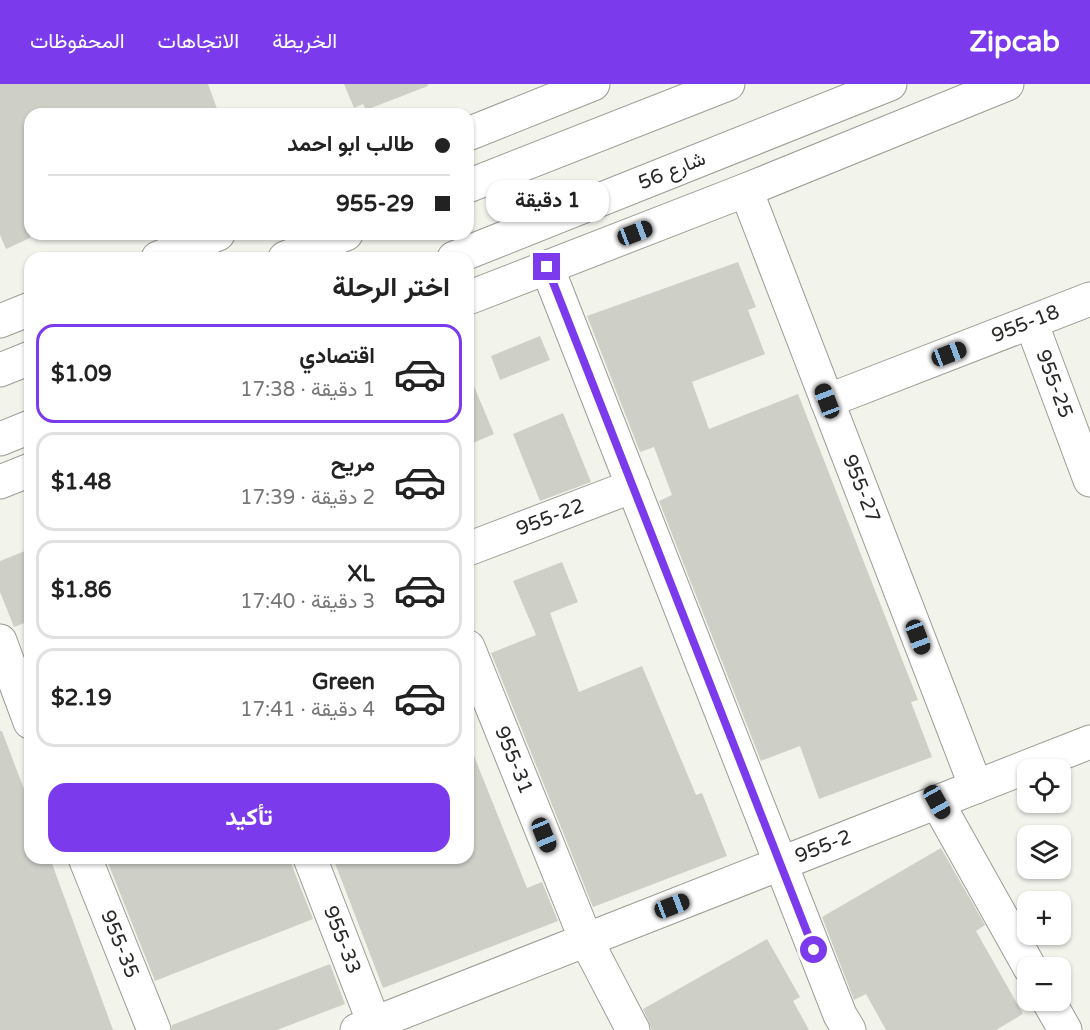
<!DOCTYPE html>
<html lang="ar">
<head>
<meta charset="utf-8">
<style>
  :root { --surface:#fff; --page:#f6f6f6; --text:#222; --muted:#767676; --line:#e0e0e0; --accent:#7c3aed }
  body { margin:0; font-family:"Varela Round",Vazirmatn,sans-serif; background:var(--page); color:var(--text); direction:rtl; height:100vh; display:flex; flex-direction:column; font-size:22px; white-space:nowrap }
  * { box-sizing:border-box; margin:0 }
  p { font-size:20px; color:var(--muted) }
  .icon { flex:none; width:33px; height:33px; fill:none; stroke:currentColor; stroke-width:2; stroke-linecap:round; stroke-linejoin:round }
  .map { position:relative; flex:1; overflow:hidden; direction:ltr }
  .details { position:absolute; left:24px; top:168px; width:450px; height:612px; display:flex; flex-direction:column; background:var(--surface); border-radius:18px; box-shadow:0 2px 4px #0004; direction:rtl }
  .details>* { flex:none }
  .top-card { position:absolute; left:24px; top:24px; width:450px; height:132px; border-radius:18px; box-shadow:0 2px 4px #0004; direction:rtl; display:grid; align-content:center; height:132px; padding:0 24px; background:var(--surface) }
  .controls { position:absolute; left:1017px; top:675px; display:grid; gap:12px }
  .controls a { display:grid; place-items:center; width:54px; height:54px; border-radius:12px; background:var(--surface); box-shadow:0 2px 4px #0004; font-size:30px }
  .end { position:absolute; width:27px; height:27px; margin:-14px; border:8px solid #7c3aed; background:#fff; box-shadow:0 0 0 3px #fff }
  .from { border-radius:50% }
  .bubble { position:absolute; height:42px; border-radius:18px; background:var(--surface); box-shadow:0 2px 4px #0004; font-size:20px; font-weight:700; line-height:42px; text-align:center; direction:rtl }
  .car { position:absolute; width:18px; height:36px; margin:-18px -9px; border-radius:8px; box-shadow:0 0 4px 2px #0007; background:linear-gradient(#222 24%,#8ab4d8 0 40%,#222 0 76%,#8ab4d8 0 86%,#222 0) }
  .top-card b { display:flex; align-items:center; gap:21px; height:57px; font-size:22px }
  .top-card b+b { border-top:2px solid var(--line) }
  .top-card i { width:15px; height:15px; background:var(--text) }
  ul { padding:0; list-style:none }
  li { display:flex; align-items:center; gap:18px; height:99px; margin:0 12px 9px; padding:0 12px; border:3px solid var(--line); border-radius:18px }
  li div { flex:1 }
  li b { display:block; font-size:22px }
  li em { font-style:normal; font-weight:700 }
  li.selected { border-color:var(--accent) }
  li>.icon { width:54px; height:54px; stroke-width:1.5 }
  h2 { padding:0 24px; font-size:27px; line-height:72px }
  .action { display:flex; gap:12px; margin-top:auto; padding:12px 24px }
  .action a { flex:1; height:69px; border-radius:18px; background:var(--accent); color:#fff; font-size:24px; font-weight:700; line-height:69px; text-align:center }
  header { display:flex; align-items:center; gap:36px; box-sizing:border-box; height:84px; padding:0 30px; background:var(--accent); color:#fff }
  header strong { font-size:28px }
  nav { display:flex; gap:33px; margin-inline-start:auto; font-size:21px }
  .map>svg:first-child { display:block }
</style>
</head>
<body>
<header>
<strong>Zipcab</strong>
<nav><a>الخريطة</a><a>الاتجاهات</a><a>المحفوظات</a></nav>
</header>
<div class="map">
<svg width="1090" height="946" viewBox="0 0 1090 946">
  <rect width="100%" height="100%" fill="#f2f4ec"/>
  <!-- building -->
  <g fill="#ced0c8">
    <polygon points="0,0 208,0 219,30 30,30 30,154 6,165 0,151"/>
    <polygon points="344,0 428,0 428,2 366,26 363,20 354,24"/>
    <polygon points="738,178 756,223 748,226 765,270 692,298 709,345 798,310 918,616 911,618 932,673 819,715 800,662 761,677 659,417 672,411 654,363 640,368 587,232"/>
    <polygon points="540,252 550,276 500,296 491,272"/>
    <polygon points="468,288 494,350 468,361"/>
    <polygon points="563,329 591,398 540,417 513,350"/>
    <polygon points="30,465 30,537 14,543 0,508 0,477"/>
    <polygon points="562,478 578,518 550,529 579,608 642,582 696,711 702,709 727,772 593,823 491,569 536,551 513,497"/>
    <polygon points="0,647 2,647 30,721 30,774 50,774 113,946 0,946"/>
    <polygon points="468,657 527,804 542,798 558,837 383,904 333,774 468,774"/>
    <polygon points="941,764 985,841 976,847 1023,930 996,946 886,946 866,910 854,916 822,833"/>
    <polygon points="106,774 289,774 313,835 155,897"/>
    <polygon points="767,855 800,913 793,917 809,946 652,946 643,925"/>
    <polygon points="330,880 345,920 277,946 172,946 172,941"/>
  </g>
  <g fill="none" stroke-linecap="round" stroke-linejoin="round">
    <!-- minor casing -->
    <g stroke="#9a9c94" stroke-width="35">
      <g id="minor">
        <polyline points="468,50 593,0"/>
        <polyline points="468,102 728,0"/>
        <path id="s1" d="M746 106 976 703"/>
        <polyline points="158,174 218,150"/>
        <polyline points="285,174 346,150"/>
        <polyline points="454,174 890,0"/>
        <polyline points="547,183 840,931 849,946"/>
        <polyline points="468,214 746,106 1007,0"/>
        <polyline points="0,237 30,225"/>
        <path id="s2" d="M1031 238 1090 396"/>
        <polyline points="0,286 30,274"/>
        <path id="s3" d="M827 317 1090 215"/>
        <polyline points="0,355 30,343"/>
        <polyline points="0,398 30,386"/>
        <path id="s4" d="M468 465 633 402"/>
        <polyline points="0,557 30,638"/>
        <path id="s5" d="M468 563 586 856 633 946"/>
        <polyline points="937,718 1030,884"/>
        <path id="s6" d="M85 774 154 946"/>
        <path id="s7" d="M310 774 374 939"/>
        <polyline points="1048,916 1065,946"/>
        <path id="s8" d="M357 946 1090 658"/>
      </g>
    </g>
    <!-- minor -->
    <use href="#minor" stroke="#fff" stroke-width="33"/>
  </g>
  <g fill="none" stroke-linecap="round" stroke-linejoin="round">
    <!-- route -->
    <polyline stroke="#7c3aed" stroke-width="8" points="547,183 814,866"/>
  </g>
  <g text-anchor="middle" dominant-baseline="central" stroke-width="5" stroke-linejoin="round" paint-order="stroke">
    <!-- street labels -->
    <g font-size="20" fill="#292a27" stroke="#fff">
      <text transform="translate(672 87) rotate(-22)">شارع 56</text>
      <text stroke="none"><textPath href="#s3" startOffset="213">955-18</textPath></text>
      <text stroke="none"><textPath href="#s2" startOffset="66">955-25</textPath></text>
      <text stroke="none"><textPath href="#s1" startOffset="320">955-27</textPath></text>
      <text stroke="none"><textPath href="#s4" startOffset="88">955-22</textPath></text>
      <text stroke="none"><textPath href="#s5" startOffset="122">955-31</textPath></text>
      <text stroke="none"><textPath href="#s8" startOffset="501">955-2</textPath></text>
      <text stroke="none"><textPath href="#s7" startOffset="88">955-33</textPath></text>
      <text stroke="none"><textPath href="#s6" startOffset="93">955-35</textPath></text>
    </g>
  </g>
</svg>
<div class="controls">
<a><svg class="icon" aria-label="locate" viewBox="0 0 24 24"><circle cx="12" cy="12" r="6"/><path d="M12 2v4M12 18v4M2 12h4M18 12h4"/></svg></a>
<a><svg class="icon" aria-label="layers" viewBox="0 0 24 24"><path d="M12 4l9 5-9 5-9-5zM3 14l9 5 9-5"/></svg></a>
<a>+</a>
<a>−</a>
</div>
<i class="end from" style="left:814px;top:866px"></i>
<i class="end" style="left:547px;top:183px"></i>
<div class="bubble" style="left:486px;top:96px;width:123px">1 دقيقة</div>
<i class="car" style="left:635px;top:149px;rotate:69deg"></i>
<i class="car" style="left:949px;top:270px;rotate:69deg"></i>
<i class="car" style="left:827px;top:317px;rotate:339deg"></i>
<i class="car" style="left:918px;top:553px;rotate:159deg"></i>
<i class="car" style="left:937px;top:718px;rotate:151deg"></i>
<i class="car" style="left:544px;top:751px;rotate:158deg"></i>
<i class="car" style="left:672px;top:822px;rotate:69deg"></i>
<div class="top-card">
<b><i class="from"></i>طالب ابو احمد</b>
<b><i></i>955-29</b>
</div>
<section class="details">
<h2>اختر الرحلة</h2>
<ul>
<li class="selected"><svg class="icon" aria-label="car" viewBox="0 0 24 24"><path d="M5 17H2v-5l4-1 3-4h7l3 4 3 1v5h-3M9 17h6M6 11h13"/><circle cx="7" cy="17" r="2"/><circle cx="17" cy="17" r="2"/></svg><div><b>اقتصادي</b><p>1 دقيقة · 17:38</p></div><em>$1.09</em></li>
<li><svg class="icon" aria-label="car" viewBox="0 0 24 24"><path d="M5 17H2v-5l4-1 3-4h7l3 4 3 1v5h-3M9 17h6M6 11h13"/><circle cx="7" cy="17" r="2"/><circle cx="17" cy="17" r="2"/></svg><div><b>مريح</b><p>2 دقيقة · 17:39</p></div><em>$1.48</em></li>
<li><svg class="icon" aria-label="car" viewBox="0 0 24 24"><path d="M5 17H2v-5l4-1 3-4h7l3 4 3 1v5h-3M9 17h6M6 11h13"/><circle cx="7" cy="17" r="2"/><circle cx="17" cy="17" r="2"/></svg><div><b>XL</b><p>3 دقيقة · 17:40</p></div><em>$1.86</em></li>
<li><svg class="icon" aria-label="car" viewBox="0 0 24 24"><path d="M5 17H2v-5l4-1 3-4h7l3 4 3 1v5h-3M9 17h6M6 11h13"/><circle cx="7" cy="17" r="2"/><circle cx="17" cy="17" r="2"/></svg><div><b>Green</b><p>4 دقيقة · 17:41</p></div><em>$2.19</em></li>
</ul>
<div class="action"><a>تأكيد</a></div>
</section>
</div>
</body>
</html>
